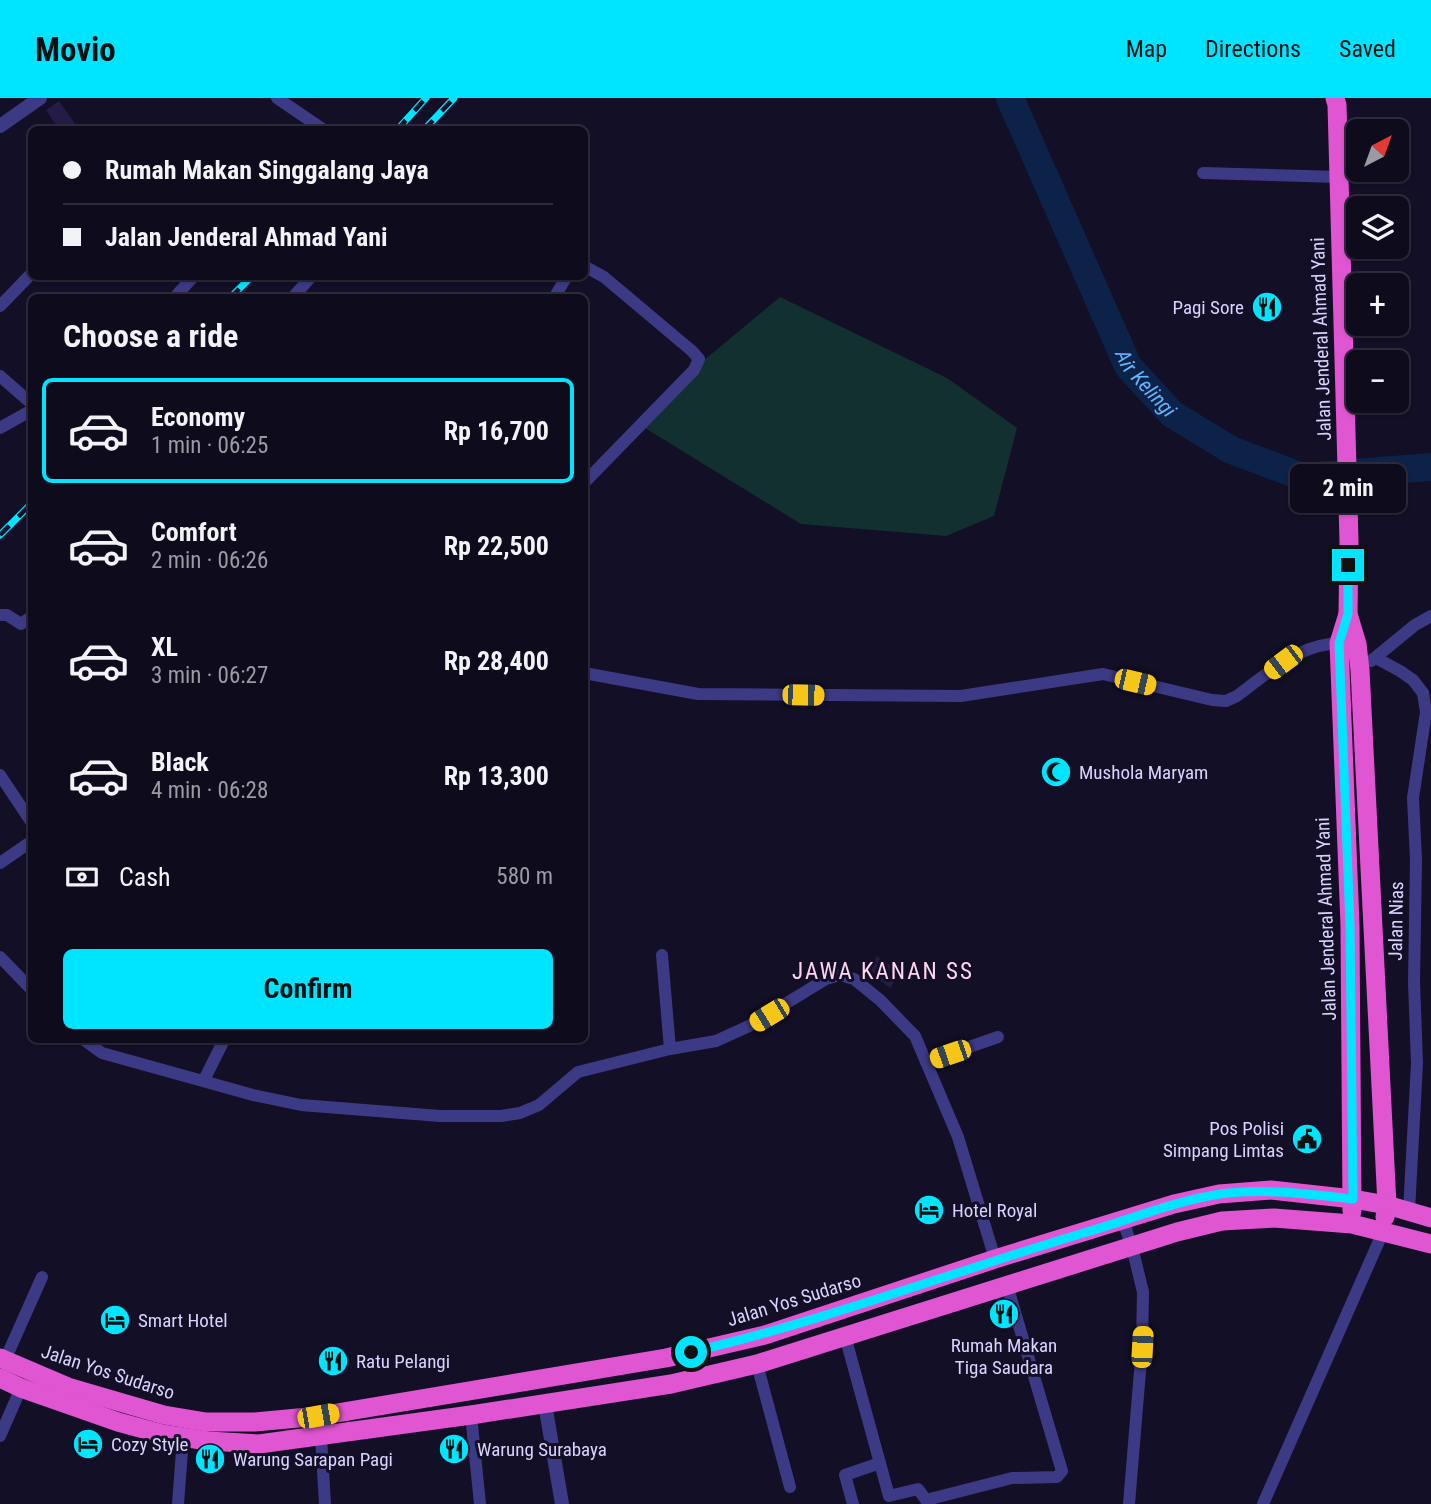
<!DOCTYPE html>
<html lang="en">
<head>
<meta charset="utf-8">
<style>
  :root { --surface:#0e0b1c; --page:#171425; --text:#f1f3f6; --muted:#9b9ba3; --line:#2e2b3b; --accent:#00e5ff }
  body { margin:0; font-family:"Roboto Condensed",sans-serif; background:var(--page); color:var(--text); height:100vh; display:flex; flex-direction:column; font-size:26px; white-space:nowrap }
  * { box-sizing:border-box; margin:0 }
  p { font-size:23px; color:var(--muted) }
  .icon { flex:none; width:38px; height:38px; fill:none; stroke:currentColor; stroke-width:2; stroke-linecap:round; stroke-linejoin:round }
  .map { position:relative; flex:1; overflow:hidden }
  .details { position:absolute; left:28px; top:196px; width:560px; height:749px; display:flex; flex-direction:column; background:var(--surface); border-radius:10px; box-shadow:0 2px 5px #0004,0 0 0 2px var(--line) }
  .details>* { flex:none }
  .hud { position:absolute; left:28px; top:28px; width:560px; height:154px; border-radius:10px; box-shadow:0 2px 5px #0004,0 0 0 2px var(--line); display:grid; align-content:center; height:154px; padding:0 35px; background:var(--surface) }
  .needle { width:46px; rotate:41deg }
  .tools { position:absolute; left:1346px; top:21px; display:grid; gap:14px }
  .tools a { display:grid; place-items:center; width:63px; height:63px; border-radius:10px; background:var(--surface); box-shadow:0 2px 5px #0004,0 0 0 2px var(--line); font-size:35px }
  .end { position:absolute; width:32px; height:32px; margin:-16px; border:9px solid #00e5ff; background:#111; box-shadow:0 0 0 4px #111 }
  .from { border-radius:50% }
  .bubble { position:absolute; height:49px; border-radius:10px; background:var(--surface); box-shadow:0 2px 5px #0004,0 0 0 2px var(--line); font-size:23px; font-weight:700; line-height:49px; text-align:center }
  .car { position:absolute; width:21px; height:42px; margin:-21px -10px; border-radius:9px; box-shadow:0 0 5px 2px #0007; background:linear-gradient(#f5c518 24%,#345 0 40%,#f5c518 0 76%,#345 0 86%,#f5c518 0) }
  .hud b { display:flex; align-items:center; gap:24px; height:66px; font-size:26px }
  .hud b+b { border-top:2px solid var(--line) }
  .hud i { width:18px; height:18px; background:var(--text) }
  ul { padding:0; list-style:none }
  li { display:flex; align-items:center; gap:21px; height:105px; margin:0 14px 10px; padding:0 21px; border:4px solid transparent; border-radius:10px }
  li div { flex:1 }
  li b { display:block; font-size:26px }
  li em { font-style:normal; font-weight:700 }
  li.selected { border-color:var(--accent) }
  li>.icon { width:63px; height:63px; stroke-width:1.5 }
  h2 { padding:0 35px; font-size:32px; line-height:84px }
  .pay { display:flex; align-items:center; gap:18px; height:77px; padding:0 35px; font-size:26px }
  .pay p { margin-inline-start:auto }
  .cta { display:flex; gap:14px; margin-top:auto; padding:14px 35px }
  .cta a { flex:1; height:80px; border-radius:10px; background:var(--accent); color:#111; font-size:28px; font-weight:700; line-height:80px; text-align:center }
  header { display:flex; align-items:center; gap:42px; box-sizing:border-box; height:98px; padding:0 35px; background:var(--accent); color:#111 }
  header strong { font-size:33px }
  nav { display:flex; gap:38px; margin-inline-start:auto; font-size:24px }
  .map>svg:first-child { display:block }
</style>
</head>
<body>
<header>
<strong>Movio</strong>
<nav><a>Map</a><a>Directions</a><a>Saved</a></nav>
</header>
<div class="map">
<svg width="1431" height="1406" viewBox="0 0 1431 1406">
  <rect width="100%" height="100%" fill="#130f26"/>
  <!-- green -->
  <polygon fill="#12302f" points="780,199 947,280 1017,330 994,418 946,438 801,426 645,330 703,263"/>
  <g fill="none" stroke-linecap="round" stroke-linejoin="round">
    <!-- river -->
    <path stroke="#0c2248" stroke-width="28" id="s1" d="M1010 0 1128 268 1172 316 1231 352 1303 379 1431 369"/>
  </g>
  <!-- building -->
  <g fill="#241b47">
    <polygon points="59,3 76,27 70,32 59,32 46,12"/>
    <polygon points="877,858 901,875 890,890 867,873"/>
  </g>
  <g fill="none" stroke-linecap="round" stroke-linejoin="round">
    <!-- minor -->
    <g stroke="#3d3a85" stroke-width="12">
      <polyline points="277,0 324,32"/>
      <polyline points="1203,75 1339,79"/>
      <polyline points="584,168 604,179 692,253 699,261 694,272 584,385"/>
      <polyline points="174,200 194,178"/>
      <polyline points="292,200 312,178"/>
      <polyline points="554,200 567,178"/>
      <polyline points="0,208 32,175"/>
      <polyline points="0,278 32,306"/>
      <polyline points="0,330 32,312"/>
      <polyline points="0,517 7,517 21,526 32,518"/>
      <polyline points="1376,560 1400,573 1413,582 1423,595 1426,614 1413,700 1416,762 1414,884 1417,965 1409,1113"/>
      <polyline points="1371,563 1415,527 1431,518"/>
      <path d="M584 575 698 596 961 598 1103 576 1212 602 1226 603 1237 598C1271 573 1300 544 1345 545"/>
      <polyline points="0,677 32,725"/>
      <polyline points="0,765 32,743"/>
      <polyline points="662,857 670,951"/>
      <polyline points="0,859 32,892"/>
      <polyline points="84,942 102,955 253,997 301,1007 440,1018 501,1018 520,1015 539,1007 578,974 670,951 716,943 749,928 826,881 840,877 854,881 880,902 915,938 958,1039 995,1161"/>
      <polyline points="926,964 998,939"/>
      <polyline points="204,982 224,942"/>
      <polyline points="1123,1123 1132,1149 1143,1194 1142,1249 1129,1406"/>
      <polyline points="845,1238 889,1398 918,1391 926,1402 1012,1380 1057,1379 1062,1373 1007,1187"/>
      <polyline points="5,1262 42,1179"/>
      <polyline points="757,1266 790,1389"/>
      <polyline points="471,1317 480,1406"/>
      <polyline points="0,1338 21,1290"/>
      <polyline points="321,1339 325,1406"/>
      <polyline points="178,1406 183,1340"/>
      <polyline points="853,1406 845,1377 880,1365"/>
      <polyline points="1263,1406 1383,1134"/>
    </g>
    <!-- tertiary -->
    <g stroke="#3d3a85" stroke-width="14">
      <polyline points="0,28 40,0"/>
      <polyline points="545,1306 562,1406"/>
    </g>
    <!-- trunk -->
    <g stroke="#e055d1" stroke-width="19">
      <polyline points="1335,0 1337,7 1349,443 1348,516 1339,545 1350,827 1352,1113"/>
      <polyline points="1348,516 1357,546 1360,572 1387,1107 1385,1119"/>
      <polyline points="0,1260 68,1289 164,1317 206,1324 255,1324 319,1318 666,1260 765,1237 995,1161 1174,1106 1219,1096 1271,1092 1353,1101 1387,1107 1431,1120"/>
      <polyline points="0,1280 21,1290 118,1324 162,1336 208,1343 259,1346 471,1317 671,1286 757,1266 1177,1134 1222,1123 1274,1120 1352,1126 1431,1146"/>
    </g>
    <!-- rail casing -->
    <g stroke="#00e5ff" stroke-width="7">
      <g id="rail">
        <polyline points="397,32 426,0"/>
        <polyline points="424,32 454,0"/>
        <polyline points="230,200 252,178"/>
        <polyline points="0,437 32,405"/>
      </g>
    </g>
    <!-- rail -->
    <use href="#rail" stroke="#130f26" stroke-width="4.5" stroke-dasharray="13" stroke-linecap="butt"/>
  </g>
  <g fill="none" stroke-linecap="round" stroke-linejoin="round">
    <!-- route -->
    <path stroke="#00e5ff" stroke-width="9" d="M691 1254C825 1223 955 1173 1087 1134 1131 1121 1175 1103 1220 1096 1265 1090 1308 1096 1353 1101L1350 827 1339 545 1348 516V467"/>
  </g>
  <!-- icons -->
  <defs>
    <g id="restaurant-disc" transform="scale(1.575)"><circle r="9.5" fill="#00e5ff" stroke="#130f26"/><path d="M-5-6h1v4h1v-4h1v4h1v-4h1v5L-1.5 .5V6h-2V.5L-5-1ZM5-6V6H3V1.5H1.5Q1.5-4 5-6Z" fill="#111"/></g>
    <g id="mosque-disc" transform="scale(1.575)"><circle r="9.5" fill="#00e5ff" stroke="#130f26"/><path d="M3.5-4.9A6 6 0 1 0 3.5 4.9A5 5 0 1 1 3.5-4.9Z" fill="#111"/></g>
    <g id="civic-disc" transform="scale(1.575)"><circle r="9.5" fill="#00e5ff" stroke="#130f26"/><path d="M-.6-6.5H3V-4.5H.6V-3L4-1V1h2V6H-6V1h2V-1L-.6-3ZM-1.2 2.5V6h2.4V2.5Z" fill="#111"/></g>
    <g id="hotel-disc" transform="scale(1.575)"><circle r="9.5" fill="#00e5ff" stroke="#130f26"/><path d="M-6-4.5h1.5V1H6V5H4.5V3h-9V5H-6ZM-4 0a1.8 1.8 0 1 1 3.6 0ZM.5 0V-2.5h3Q6-2.5 6 0Z" fill="#111"/></g>
  </defs>
  <g fill-rule="evenodd">
    <use href="#restaurant-disc" x="1267" y="209"/>
    <use href="#mosque-disc" x="1056" y="674"/>
    <use href="#civic-disc" x="1307" y="1041"/>
    <use href="#hotel-disc" x="929" y="1112"/>
    <use href="#restaurant-disc" x="1004" y="1216"/>
    <use href="#hotel-disc" x="115" y="1222"/>
    <use href="#restaurant-disc" x="333" y="1263"/>
    <use href="#hotel-disc" x="88" y="1346"/>
    <use href="#restaurant-disc" x="454" y="1351"/>
    <use href="#restaurant-disc" x="210" y="1361"/>
  </g>
  <g text-anchor="middle" dominant-baseline="central" stroke-width="6" stroke-linejoin="round" paint-order="stroke">
    <!-- poi labels -->
    <g font-size="19" fill="#d9d4ff" stroke="#130f26" text-anchor="start">
      <text x="1244" y="209" text-anchor="end">Pagi Sore</text>
      <text x="1079" y="674">Mushola Maryam</text>
      <text x="1284" y="1030" text-anchor="end">Pos Polisi<tspan x="1284" dy="22">Simpang Limtas</tspan></text>
      <text x="952" y="1112">Hotel Royal</text>
      <text x="138" y="1222">Smart Hotel</text>
      <text x="1004" y="1247" text-anchor="middle">Rumah Makan<tspan x="1004" dy="22">Tiga Saudara</tspan></text>
      <text x="356" y="1263">Ratu Pelangi</text>
      <text x="111" y="1346">Cozy Style</text>
      <text x="477" y="1351">Warung Surabaya</text>
      <text x="233" y="1361">Warung Sarapan Pagi</text>
    </g>
    <!-- street labels -->
    <g font-size="19" fill="#d9d4ff" stroke="#130f26">
      <text transform="translate(1321 241) rotate(-92)">Jalan Jenderal Ahmad Yani</text>
      <text transform="translate(1326 821) rotate(-92)">Jalan Jenderal Ahmad Yani</text>
      <text transform="translate(1396 823) rotate(-89)">Jalan Nias</text>
      <text transform="translate(794 1202) rotate(-17)">Jalan Yos Sudarso</text>
      <text transform="translate(108 1274) rotate(18)">Jalan Yos Sudarso</text>
    </g>
    <!-- water labels -->
    <g font-size="21" font-style="italic" fill="#62b6ff" stroke="#130f26">
      <text stroke="none"><textPath href="#s1" startOffset="317">Air Kelingi</textPath></text>
    </g>
    <!-- quarter labels -->
    <g font-size="23" letter-spacing="2" fill="#ffd6f0" stroke="#130f26">
      <text x="883" y="873">JAWA KANAN SS</text>
    </g>
  </g>
</svg>
<div class="tools">
<a><svg class="needle" viewBox="-14 -14 28 28"><path d="M0-13l5 13h-10z" fill="#e53935"/><path d="M0 13l5-13h-10z" fill="#9b9ba3"/></svg></a>
<a><svg class="icon" aria-label="layers" viewBox="0 0 24 24"><path d="M12 4l9 5-9 5-9-5zM3 14l9 5 9-5"/></svg></a>
<a>+</a>
<a>−</a>
</div>
<i class="end from" style="left:691px;top:1254px"></i>
<i class="end" style="left:1348px;top:467px"></i>
<div class="bubble" style="left:1290px;top:366px;width:116px">2 min</div>
<i class="car" style="left:1283px;top:564px;rotate:233deg"></i>
<i class="car" style="left:1135px;top:584px;rotate:103deg"></i>
<i class="car" style="left:803px;top:597px;rotate:91deg"></i>
<i class="car" style="left:769px;top:917px;rotate:239deg"></i>
<i class="car" style="left:950px;top:956px;rotate:251deg"></i>
<i class="car" style="left:1142px;top:1249px;rotate:3deg"></i>
<i class="car" style="left:318px;top:1318px;rotate:80deg"></i>
<div class="hud">
<b><i class="from"></i>Rumah Makan Singgalang Jaya</b>
<b><i></i>Jalan Jenderal Ahmad Yani</b>
</div>
<section class="details">
<h2>Choose a ride</h2>
<ul>
<li class="selected"><svg class="icon" aria-label="car" viewBox="0 0 24 24"><path d="M5 17H2v-5l4-1 3-4h7l3 4 3 1v5h-3M9 17h6M6 11h13"/><circle cx="7" cy="17" r="2"/><circle cx="17" cy="17" r="2"/></svg><div><b>Economy</b><p>1 min · 06:25</p></div><em>Rp 16,700</em></li>
<li><svg class="icon" aria-label="car" viewBox="0 0 24 24"><path d="M5 17H2v-5l4-1 3-4h7l3 4 3 1v5h-3M9 17h6M6 11h13"/><circle cx="7" cy="17" r="2"/><circle cx="17" cy="17" r="2"/></svg><div><b>Comfort</b><p>2 min · 06:26</p></div><em>Rp 22,500</em></li>
<li><svg class="icon" aria-label="car" viewBox="0 0 24 24"><path d="M5 17H2v-5l4-1 3-4h7l3 4 3 1v5h-3M9 17h6M6 11h13"/><circle cx="7" cy="17" r="2"/><circle cx="17" cy="17" r="2"/></svg><div><b>XL</b><p>3 min · 06:27</p></div><em>Rp 28,400</em></li>
<li><svg class="icon" aria-label="car" viewBox="0 0 24 24"><path d="M5 17H2v-5l4-1 3-4h7l3 4 3 1v5h-3M9 17h6M6 11h13"/><circle cx="7" cy="17" r="2"/><circle cx="17" cy="17" r="2"/></svg><div><b>Black</b><p>4 min · 06:28</p></div><em>Rp 13,300</em></li>
</ul>
<div class="pay"><svg class="icon" aria-label="cash" viewBox="0 0 24 24"><path d="M3 7h18v10H3z"/><circle cx="12" cy="12" r="2"/></svg>Cash<p>580 m</p></div>
<div class="cta"><a>Confirm</a></div>
</section>
</div>
</body>
</html>
